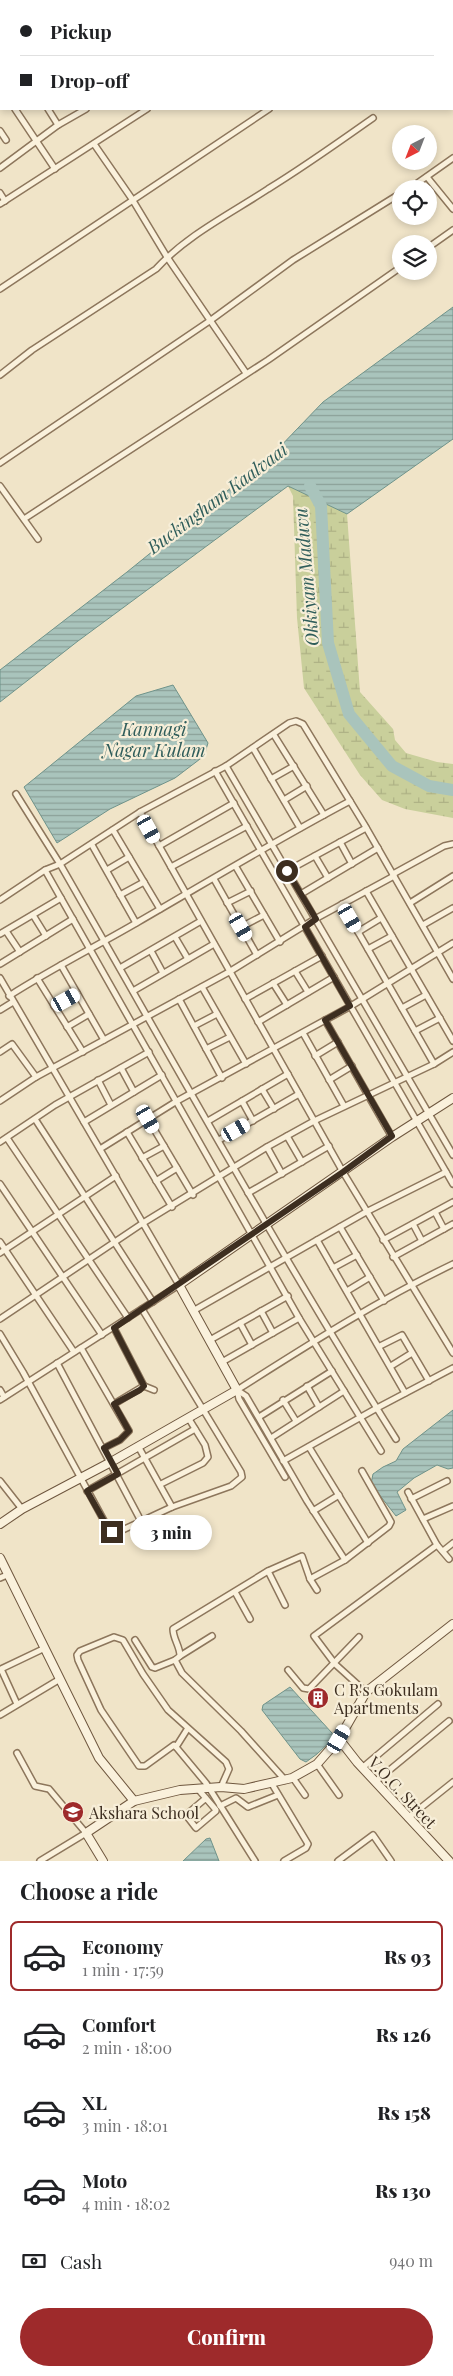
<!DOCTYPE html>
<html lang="en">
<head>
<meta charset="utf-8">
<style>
  :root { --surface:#fff; --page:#f2f2f2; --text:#202124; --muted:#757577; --line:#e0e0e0; --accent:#9e2a2b }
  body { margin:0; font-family:"Playfair Display",serif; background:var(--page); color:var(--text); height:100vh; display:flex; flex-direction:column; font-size:19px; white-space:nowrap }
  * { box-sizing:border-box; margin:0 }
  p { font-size:16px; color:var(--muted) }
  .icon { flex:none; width:28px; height:28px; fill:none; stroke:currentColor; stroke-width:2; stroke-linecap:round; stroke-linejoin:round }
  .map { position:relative; height:1861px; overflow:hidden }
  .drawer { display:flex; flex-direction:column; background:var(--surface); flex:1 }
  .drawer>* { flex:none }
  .hud { position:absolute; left:0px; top:0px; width:454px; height:110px; box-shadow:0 2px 8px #0003; display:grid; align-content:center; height:110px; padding:0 20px; background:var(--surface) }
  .needle { width:32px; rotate:222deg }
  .controls { position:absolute; left:392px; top:125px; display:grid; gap:10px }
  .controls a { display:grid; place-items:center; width:45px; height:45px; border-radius:50%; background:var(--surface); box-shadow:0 2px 8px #0003; font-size:25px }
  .end { position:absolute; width:22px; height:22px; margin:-11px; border:6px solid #3d2e20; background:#fff; box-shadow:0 0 0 2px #fff }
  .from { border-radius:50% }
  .bubble { position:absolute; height:35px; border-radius:18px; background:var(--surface); box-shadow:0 2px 8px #0003; font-size:16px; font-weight:800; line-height:35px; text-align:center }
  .car { position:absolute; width:15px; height:30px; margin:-15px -8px; border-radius:6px; box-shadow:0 0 4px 1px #0007; background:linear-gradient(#fff 24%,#345 0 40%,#fff 0 76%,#345 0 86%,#fff 0) }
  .hud b { display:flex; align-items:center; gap:18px; height:48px; font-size:19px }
  .hud b+b { border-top:1px solid var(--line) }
  .hud i { width:12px; height:12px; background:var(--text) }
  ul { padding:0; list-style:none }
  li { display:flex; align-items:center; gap:15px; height:70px; margin:0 10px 8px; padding:0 10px; border:2px solid transparent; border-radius:8px }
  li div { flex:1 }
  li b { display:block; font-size:19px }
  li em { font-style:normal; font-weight:800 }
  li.active { border-color:var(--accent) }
  li>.icon { width:45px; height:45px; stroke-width:1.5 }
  h2 { padding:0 20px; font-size:22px; line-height:60px }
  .pay { display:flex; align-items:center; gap:12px; height:55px; padding:0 20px; font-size:19px }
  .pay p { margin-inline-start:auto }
  .action { display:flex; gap:10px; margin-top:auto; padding:10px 20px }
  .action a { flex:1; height:58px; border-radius:30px; background:var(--accent); color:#fff; font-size:20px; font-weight:800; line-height:58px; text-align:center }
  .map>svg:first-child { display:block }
</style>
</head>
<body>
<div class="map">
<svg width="453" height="1861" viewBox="0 0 453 1861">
  <defs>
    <pattern id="wetland-marsh" width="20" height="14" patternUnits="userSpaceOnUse" patternTransform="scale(1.25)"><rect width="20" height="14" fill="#c9cf9b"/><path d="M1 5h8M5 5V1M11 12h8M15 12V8" fill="none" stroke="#aeb285"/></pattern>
    <pattern id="water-rules" width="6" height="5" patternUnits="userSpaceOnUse" patternTransform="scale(1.25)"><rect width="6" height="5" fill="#a9c4bc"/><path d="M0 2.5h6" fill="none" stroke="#8ba098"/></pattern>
  </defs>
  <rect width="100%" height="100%" fill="#f0e4c8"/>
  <!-- wetland -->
  <polygon fill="url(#wetland-marsh)" points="288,486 347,514 360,692 393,729 395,740 406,753 437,762 453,764 453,818 405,809 382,800 360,775 304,688 297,618 293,496"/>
  <!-- water -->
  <g fill="url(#water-rules)" stroke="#6f938a">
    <polygon points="453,307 453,439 347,514 288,486 78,641 0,702 0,670 127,572 274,453 323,402"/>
    <polygon points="173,685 208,743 204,756 175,778 110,809 57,843 24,787 136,696"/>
    <polygon points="453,1410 453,1468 448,1469 437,1465 414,1478 397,1492 406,1510 396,1516 371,1484 373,1474 383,1467 396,1461 403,1449"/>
    <polygon points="290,1687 332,1733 334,1738 317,1754 306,1762 300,1759 262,1710 263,1705"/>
    <polygon points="210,1838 219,1861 183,1861 206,1839"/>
  </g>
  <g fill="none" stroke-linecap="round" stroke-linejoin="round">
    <!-- river -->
    <polyline stroke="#a9c4bc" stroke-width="12" points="310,486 321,506 328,643 349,714 392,766 429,786 453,790"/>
    <!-- street casing -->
    <g stroke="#8d765c" stroke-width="8">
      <g id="street">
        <polyline points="315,0 316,1"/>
        <polyline points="326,0 327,1"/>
        <polyline points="368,0 369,1"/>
        <polyline points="452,0 453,1"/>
        <polyline points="242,1 244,0"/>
        <polyline points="304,1 305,0"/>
        <polyline points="452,64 453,64"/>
        <polyline points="0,85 1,86"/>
        <polyline points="452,103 453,104"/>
        <polyline points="15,109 55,169"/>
        <polyline points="48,109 58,125"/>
        <polyline points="0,131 6,140"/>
        <polyline points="94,144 132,199 167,257 246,373"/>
        <polyline points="0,168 58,125 86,109"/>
        <polyline points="427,177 453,209"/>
        <polyline points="409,189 453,158"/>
        <polyline points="0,193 5,201"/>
        <polyline points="0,204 147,109"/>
        <polyline points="429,247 453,230"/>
        <polyline points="0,289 269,109"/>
        <path d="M0 375 32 350 156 269C187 235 230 214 268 189 304 167 339 142 373 118"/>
        <polyline points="0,463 211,320 293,260 401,193"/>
        <polyline points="0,486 38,539"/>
        <polyline points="24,519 268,360 401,267"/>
        <polyline points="274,735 324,815"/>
        <polyline points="253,748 300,828"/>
        <polyline points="226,766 453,1155"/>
        <polyline points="215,771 453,1184"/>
        <polyline points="271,779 294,766"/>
        <polyline points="284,800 307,786"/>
        <polyline points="140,812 343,1172 453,1353"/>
        <polyline points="113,830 160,909"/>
        <polyline points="340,842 352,864"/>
        <polyline points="92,845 136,923"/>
        <polyline points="159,846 234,803"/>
        <polyline points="315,856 328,878"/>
        <polyline points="171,867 247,826"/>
        <polyline points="236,867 280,942"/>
        <polyline points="45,870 299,1318 381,1451"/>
        <polyline points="107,870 129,857"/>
        <polyline points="287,871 366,828"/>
        <polyline points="393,874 444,846 453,844"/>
        <polyline points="214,879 257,955"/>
        <polyline points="366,891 453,1041"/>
        <polyline points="301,894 378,848"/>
        <polyline points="120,895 144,882"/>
        <polyline points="0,900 45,870 60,864 16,794"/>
        <polyline points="227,903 251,891"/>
        <polyline points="410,903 453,876"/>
        <polyline points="342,904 434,1064"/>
        <polyline points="33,915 46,936"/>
        <polyline points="423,925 453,908"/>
        <polyline points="241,927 264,915"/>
        <polyline points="6,931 20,952"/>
        <polyline points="358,932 381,918"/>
        <polyline points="0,934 61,898"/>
        <polyline points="175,937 188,959"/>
        <polyline points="368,949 392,936"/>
        <polyline points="151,951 163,973"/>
        <polyline points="0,964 73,919"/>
        <polyline points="61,965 104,1040"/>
        <polyline points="120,968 201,921"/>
        <polyline points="295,971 308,992"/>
        <polyline points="0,978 179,1285 0,1400"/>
        <polyline points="37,978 83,1052"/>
        <polyline points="273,983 287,1005"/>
        <polyline points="202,987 246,1064"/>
        <polyline points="133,991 214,944"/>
        <path d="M9 996C51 969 95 947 138 922 209 881 278 839 350 801"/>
        <polyline points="179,999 222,1078"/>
        <polyline points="245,999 322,956"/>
        <polyline points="54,1006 77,993"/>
        <polyline points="402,1008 426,995"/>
        <polyline points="0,1010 13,1002"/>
        <polyline points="325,1020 392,1137"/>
        <polyline points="258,1022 334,977"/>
        <polyline points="194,1026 217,1014"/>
        <polyline points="67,1027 89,1014"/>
        <polyline points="415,1031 440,1018"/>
        <polyline points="303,1033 344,1106"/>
        <polyline points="206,1049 230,1037"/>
        <polyline points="0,1052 12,1044 36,1077"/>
        <polyline points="315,1056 338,1042"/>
        <polyline points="121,1068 134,1092"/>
        <polyline points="98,1080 111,1105"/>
        <polyline points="329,1080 352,1066"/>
        <polyline points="262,1089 274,1109"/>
        <polyline points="0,1101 36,1077 229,972 315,919 394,876"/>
        <polyline points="242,1101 253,1121"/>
        <polyline points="35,1119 153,1302"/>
        <polyline points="148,1119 193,1195"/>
        <polyline points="208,1121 288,1074"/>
        <polyline points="84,1122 162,1075"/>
        <polyline points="127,1132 172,1207"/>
        <polyline points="287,1136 302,1162"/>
        <polyline points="7,1138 128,1318"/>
        <polyline points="219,1140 299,1094"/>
        <polyline points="0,1142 55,1105 149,1052"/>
        <polyline points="267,1147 282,1174"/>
        <polyline points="100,1149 177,1101 351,1006 453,943"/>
        <polyline points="142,1158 164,1146"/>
        <polyline points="156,1181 177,1168"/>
        <polyline points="0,1184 102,1335"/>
        <polyline points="248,1193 329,1146"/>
        <polyline points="435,1212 444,1229"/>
        <polyline points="413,1224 422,1241"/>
        <polyline points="340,1227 384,1301"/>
        <polyline points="317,1240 405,1393"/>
        <polyline points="383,1240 453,1202"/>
        <polyline points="0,1242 74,1352"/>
        <polyline points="0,1253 116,1176"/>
        <polyline points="393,1257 453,1224"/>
        <polyline points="333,1268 357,1255"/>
        <polyline points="347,1291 370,1277"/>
        <polyline points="193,1311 366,1212 446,1172"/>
        <polyline points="261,1311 273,1333"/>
        <polyline points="0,1319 143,1223 267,1147 314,1121 434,1064 453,1052"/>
        <polyline points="240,1323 252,1345"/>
        <polyline points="0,1334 23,1372 108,1528 116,1533 172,1507 231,1486 242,1477 241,1472 142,1309"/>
        <polyline points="210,1340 288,1296"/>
        <polyline points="380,1346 402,1335 429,1381"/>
        <polyline points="81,1348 129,1431 120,1440 104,1448"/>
        <polyline points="222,1362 299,1318"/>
        <polyline points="57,1363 141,1521"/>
        <polyline points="391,1366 412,1353"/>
        <polyline points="144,1386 154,1390"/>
        <polyline points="307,1386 319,1407"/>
        <polyline points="0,1390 4,1397"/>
        <path d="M237 1390 246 1396 307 1501 345 1560 310 1579 302 1556 268 1571 173 1629C173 1639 180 1646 180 1656L175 1660 182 1673 241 1731 285 1780"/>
        <path d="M237 1390C308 1345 378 1300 453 1264"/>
        <polyline points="237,1390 239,1399 285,1477"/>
        <polyline points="283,1400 296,1421"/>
        <polyline points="114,1404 144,1386 114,1328"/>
        <polyline points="259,1417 332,1371"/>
        <polyline points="271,1438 344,1391"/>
        <path d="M396 1439C278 1251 171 1057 60 864L140 812 226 766 289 723 296 721 303 724 364 824 453 979"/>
        <polyline points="138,1446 172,1507"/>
        <polyline points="309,1447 368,1543"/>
        <polyline points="283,1461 377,1408 453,1368"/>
        <polyline points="0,1481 22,1509"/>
        <polyline points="161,1484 203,1463 208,1457 205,1445 189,1419"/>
        <polyline points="87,1491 195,1429"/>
        <polyline points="408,1492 437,1545 449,1559"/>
        <polyline points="411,1499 447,1481"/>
        <polyline points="313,1511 339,1495"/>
        <polyline points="423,1519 453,1506"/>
        <polyline points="443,1551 453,1543"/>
        <polyline points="345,1560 389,1526 391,1522 362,1471"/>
        <polyline points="268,1571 285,1605"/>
        <polyline points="0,1578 7,1575"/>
        <polyline points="310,1579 317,1590"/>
        <polyline points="235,1592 250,1619"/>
        <polyline points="135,1640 152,1667 155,1668 175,1660"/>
        <polyline points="180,1656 212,1636"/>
        <polyline points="288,1670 303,1688 309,1689 359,1637"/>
        <polyline points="366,1692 335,1664 314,1636 437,1545"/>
        <polyline points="17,1704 1,1669 45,1648"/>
        <polyline points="0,1715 60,1679"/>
        <polyline points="188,1728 176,1747 174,1745 145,1766 139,1766 101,1710 78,1660 77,1655 80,1651 114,1637 123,1640 143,1674 168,1710 226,1762 229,1769 221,1787"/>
        <polyline points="176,1747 206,1783 255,1861"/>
        <polyline points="17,1753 35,1786 49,1789 86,1833 40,1861"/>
        <polyline points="317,1764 339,1795"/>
        <polyline points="362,1768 438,1704"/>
        <polyline points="293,1778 305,1795"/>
        <polyline points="375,1782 449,1721"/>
        <polyline points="272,1784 308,1844 306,1848 284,1861"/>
        <polyline points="198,1789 216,1810 216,1811 196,1828 186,1815 206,1798"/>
        <polyline points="220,1806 236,1798 248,1807 278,1795"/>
        <polyline points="408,1818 453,1782"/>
        <polyline points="338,1861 373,1835 391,1861"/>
      </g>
    </g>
    <!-- secondary casing -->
    <g stroke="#6f573f" stroke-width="10">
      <g id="secondary">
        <polyline points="0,1524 22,1509 111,1462 237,1390 179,1285 392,1137 453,1098"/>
        <polyline points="0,1558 99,1758 134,1801"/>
        <polyline points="339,1739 357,1762 449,1861"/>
        <polyline points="103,1861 86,1833 134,1801 180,1790 221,1787 244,1789 292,1778 317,1764 339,1739 366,1692 453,1624"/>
      </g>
    </g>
    <!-- street -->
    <use href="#street" stroke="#faf1dc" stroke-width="5"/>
    <!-- secondary -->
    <use href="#secondary" stroke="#faf1dc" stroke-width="8"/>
  </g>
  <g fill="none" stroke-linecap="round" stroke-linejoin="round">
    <!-- route -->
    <polyline stroke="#3d2e20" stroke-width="6" points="112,1532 108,1528 87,1491 118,1474 104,1448 120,1440 129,1431 114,1404 140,1390 144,1386 114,1328 343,1172 392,1136 325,1020 350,1006 305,927 316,919 287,871"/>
  </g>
  <!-- icons -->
  <defs>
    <g id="building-disc" transform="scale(1.125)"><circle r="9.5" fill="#9e2a2b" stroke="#f7eed8"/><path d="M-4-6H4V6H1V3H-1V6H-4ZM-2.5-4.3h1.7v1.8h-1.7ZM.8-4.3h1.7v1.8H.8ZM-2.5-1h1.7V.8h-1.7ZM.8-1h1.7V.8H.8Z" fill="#fff"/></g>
    <g id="school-disc" transform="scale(1.125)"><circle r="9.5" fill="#9e2a2b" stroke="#f7eed8"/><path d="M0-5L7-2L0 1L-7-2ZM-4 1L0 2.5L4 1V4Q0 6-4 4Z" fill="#fff"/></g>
  </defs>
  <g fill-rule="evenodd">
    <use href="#building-disc" x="318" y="1698"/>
    <use href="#school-disc" x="73" y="1812"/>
  </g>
  <g text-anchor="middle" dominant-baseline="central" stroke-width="4.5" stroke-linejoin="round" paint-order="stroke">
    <!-- poi labels -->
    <g font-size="16" fill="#3d2e20" stroke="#f7eed8" text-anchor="start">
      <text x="334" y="1689">C R's Gokulam<tspan x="334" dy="18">Apartments</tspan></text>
      <text x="89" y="1812">Akshara School</text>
    </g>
    <!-- street labels -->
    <g font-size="16" fill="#3d2e20" stroke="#f7eed8">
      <text transform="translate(403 1792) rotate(47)">V.O.C. Street</text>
    </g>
    <!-- water labels -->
    <g font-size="18" font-style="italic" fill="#2f5d5a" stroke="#f7eed8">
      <text transform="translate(217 498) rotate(-37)">Buckingham Kaalvaai</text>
      <text transform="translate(306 577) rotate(-95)">Okkiyam Maduvu</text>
      <text x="154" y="729">Kannagi<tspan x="154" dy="21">Nagar Kulam</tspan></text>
    </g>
  </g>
</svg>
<div class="controls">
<a><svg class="needle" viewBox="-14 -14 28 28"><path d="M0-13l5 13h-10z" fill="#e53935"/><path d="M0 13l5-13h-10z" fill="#757577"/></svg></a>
<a><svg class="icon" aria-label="locate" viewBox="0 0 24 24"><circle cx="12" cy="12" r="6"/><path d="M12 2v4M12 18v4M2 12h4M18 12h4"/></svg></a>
<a><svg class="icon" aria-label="layers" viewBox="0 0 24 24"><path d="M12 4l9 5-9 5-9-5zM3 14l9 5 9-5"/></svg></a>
</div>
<i class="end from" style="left:287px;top:871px"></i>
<i class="end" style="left:112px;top:1532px"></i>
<div class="bubble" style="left:130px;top:1515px;width:82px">3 min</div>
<i class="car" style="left:149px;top:829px;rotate:151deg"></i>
<i class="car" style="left:350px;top:918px;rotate:150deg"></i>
<i class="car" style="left:241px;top:927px;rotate:150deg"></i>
<i class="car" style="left:66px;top:1000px;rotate:61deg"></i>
<i class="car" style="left:148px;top:1119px;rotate:150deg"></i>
<i class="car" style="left:236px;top:1130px;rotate:60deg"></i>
<i class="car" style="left:339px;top:1739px;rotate:30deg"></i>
<div class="hud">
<b><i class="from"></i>Pickup</b>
<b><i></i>Drop-off</b>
</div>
</div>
<section class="drawer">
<h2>Choose a ride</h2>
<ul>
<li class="active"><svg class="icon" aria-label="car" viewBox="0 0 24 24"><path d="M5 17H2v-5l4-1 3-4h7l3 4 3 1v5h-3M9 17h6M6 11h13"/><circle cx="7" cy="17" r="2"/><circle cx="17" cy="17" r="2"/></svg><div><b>Economy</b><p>1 min · 17:59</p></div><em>Rs 93</em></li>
<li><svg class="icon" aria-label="car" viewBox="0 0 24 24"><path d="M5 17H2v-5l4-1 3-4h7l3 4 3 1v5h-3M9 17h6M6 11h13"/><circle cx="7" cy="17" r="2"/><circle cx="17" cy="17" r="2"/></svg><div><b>Comfort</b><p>2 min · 18:00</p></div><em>Rs 126</em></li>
<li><svg class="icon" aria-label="car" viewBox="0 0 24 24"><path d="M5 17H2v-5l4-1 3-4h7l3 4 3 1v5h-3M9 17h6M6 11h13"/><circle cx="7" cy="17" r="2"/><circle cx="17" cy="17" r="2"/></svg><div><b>XL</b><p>3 min · 18:01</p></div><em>Rs 158</em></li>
<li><svg class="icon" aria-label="car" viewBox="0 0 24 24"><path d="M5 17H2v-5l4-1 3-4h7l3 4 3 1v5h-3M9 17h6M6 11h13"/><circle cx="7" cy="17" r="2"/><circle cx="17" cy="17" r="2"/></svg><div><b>Moto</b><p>4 min · 18:02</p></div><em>Rs 130</em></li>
</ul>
<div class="pay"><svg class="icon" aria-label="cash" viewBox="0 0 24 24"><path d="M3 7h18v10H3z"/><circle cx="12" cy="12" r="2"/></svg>Cash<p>940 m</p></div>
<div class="action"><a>Confirm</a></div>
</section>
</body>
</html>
